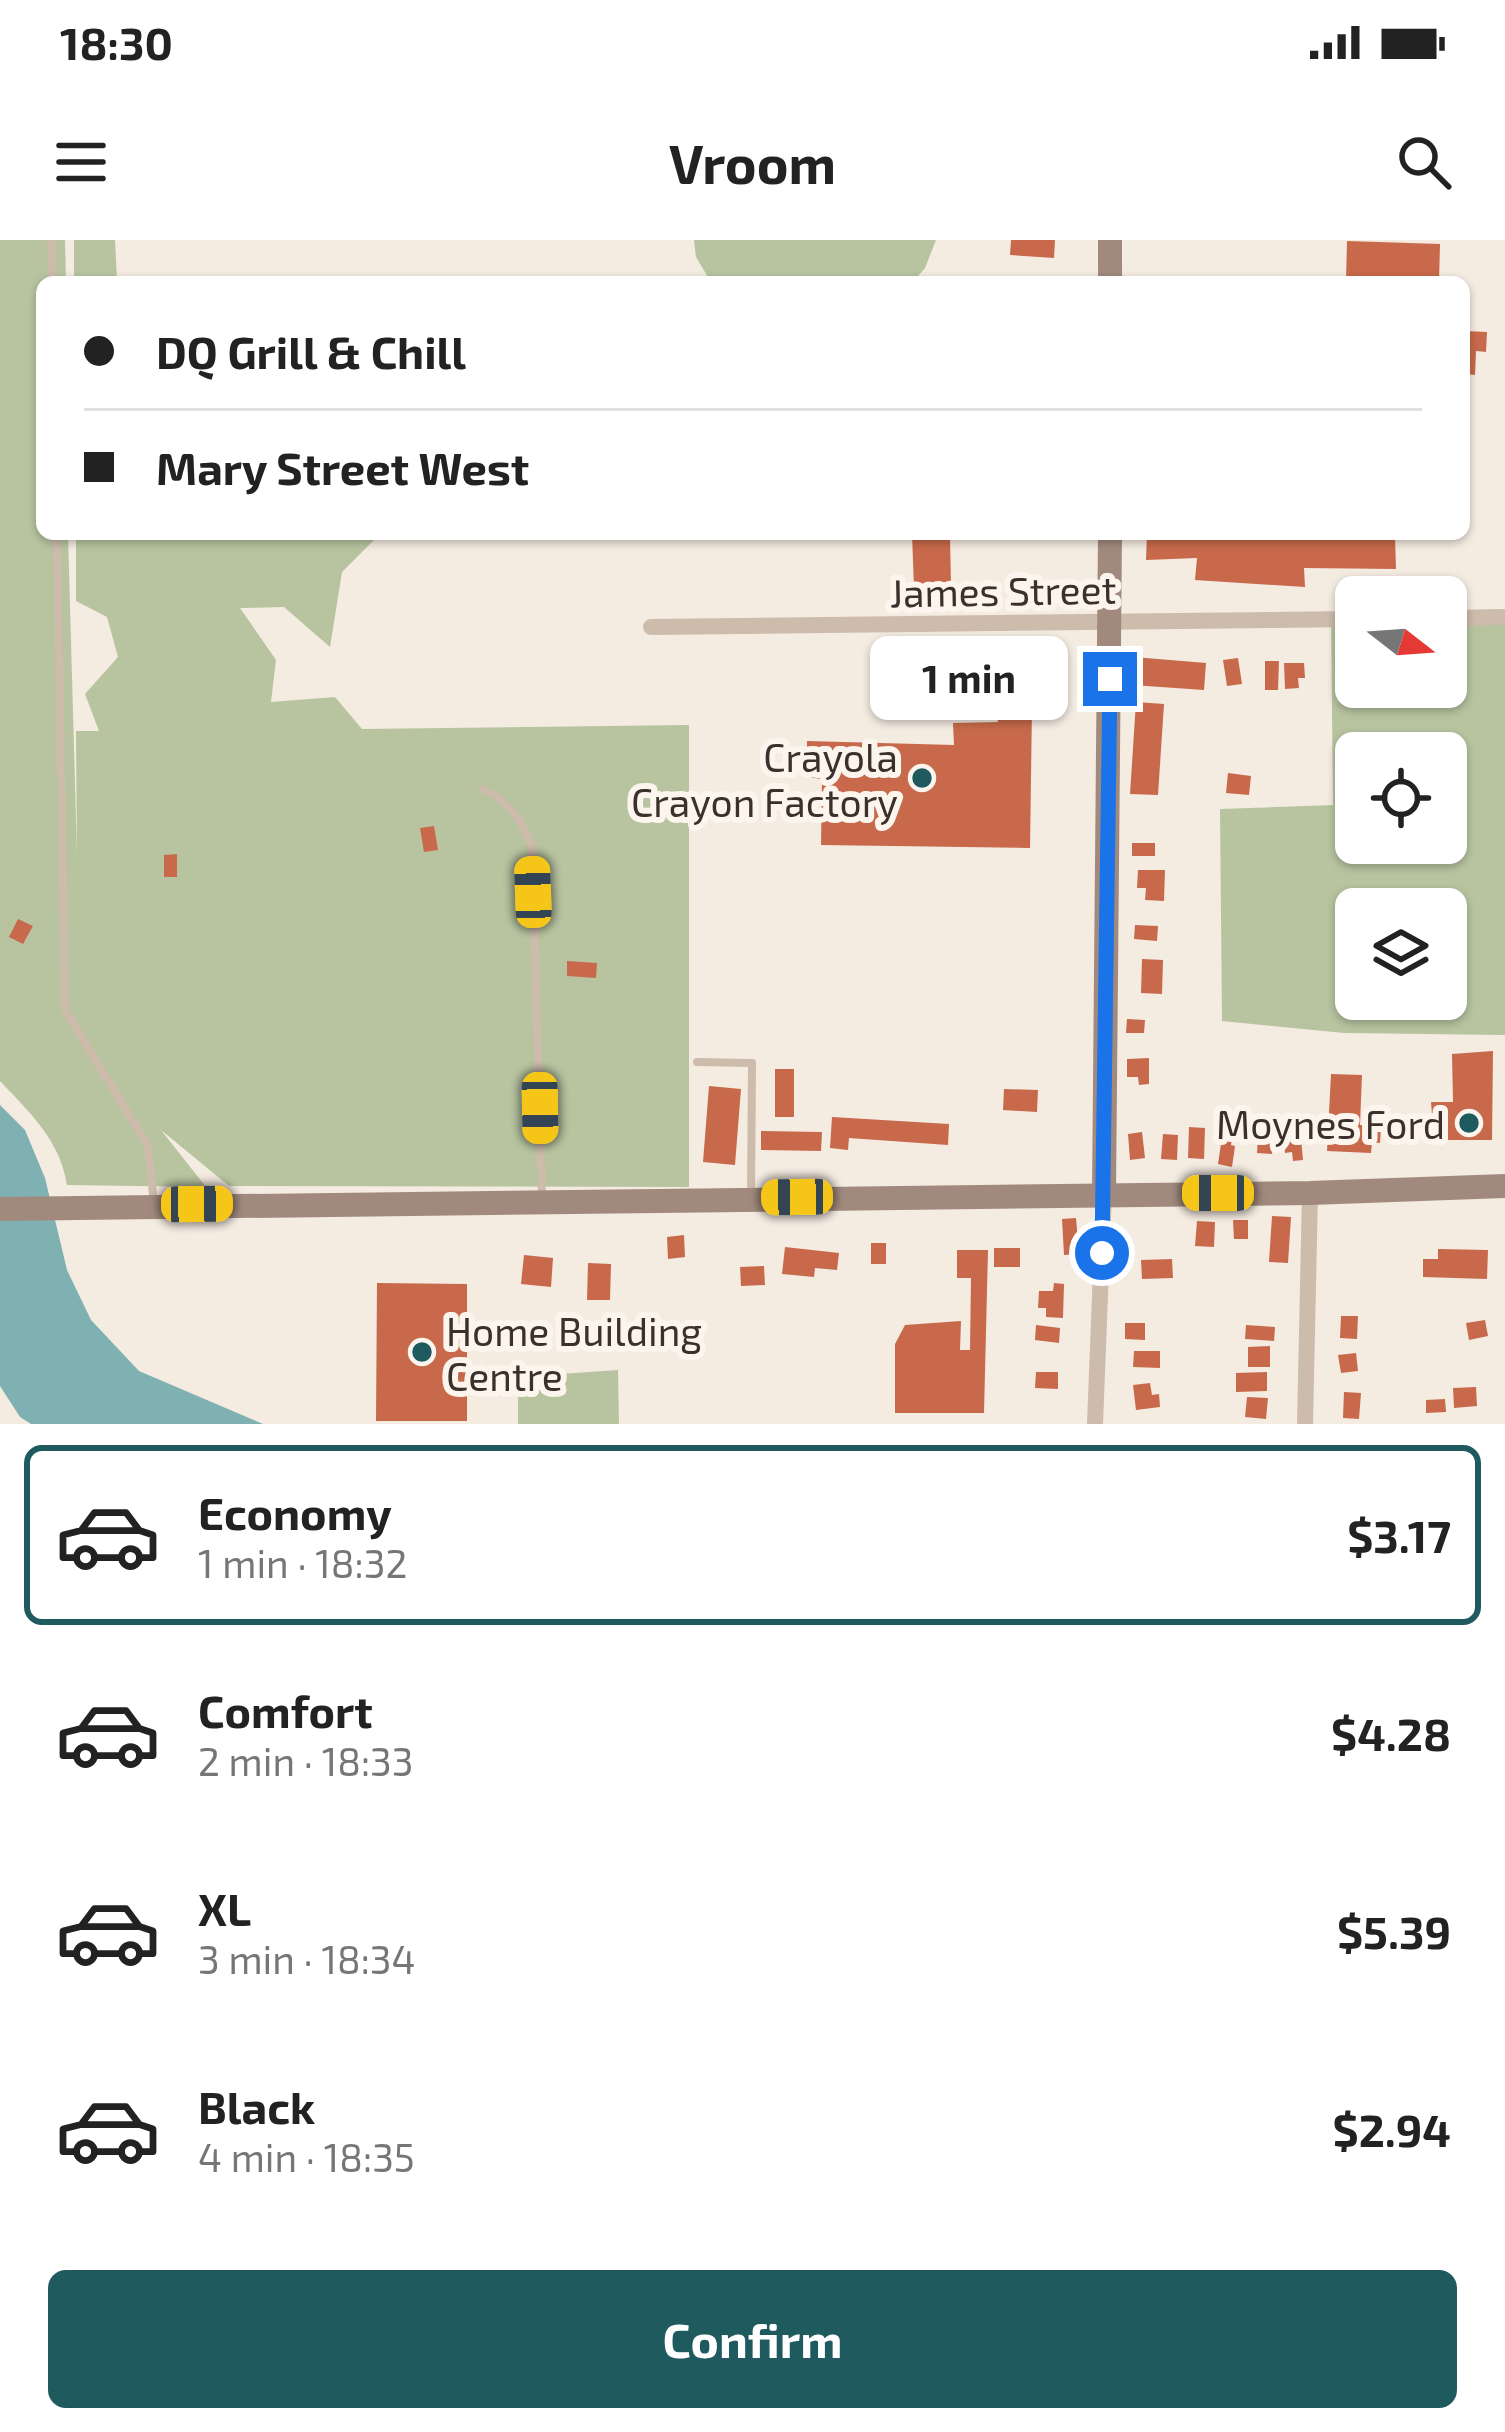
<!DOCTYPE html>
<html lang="en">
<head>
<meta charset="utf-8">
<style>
  :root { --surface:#fff; --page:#f6f6f6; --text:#222; --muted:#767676; --line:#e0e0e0; --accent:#1f5a5e }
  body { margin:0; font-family:"Exo 2",sans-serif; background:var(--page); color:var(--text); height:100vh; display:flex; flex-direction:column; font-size:45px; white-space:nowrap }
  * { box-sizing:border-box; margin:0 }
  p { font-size:39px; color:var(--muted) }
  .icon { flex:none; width:66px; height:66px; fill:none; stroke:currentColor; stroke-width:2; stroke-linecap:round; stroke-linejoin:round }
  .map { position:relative; height:1184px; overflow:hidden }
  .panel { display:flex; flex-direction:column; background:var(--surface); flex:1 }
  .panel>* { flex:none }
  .banner { position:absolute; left:36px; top:36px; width:1434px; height:264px; border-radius:18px; box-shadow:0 3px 9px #0004; display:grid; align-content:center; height:264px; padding:0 48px; background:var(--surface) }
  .needle { width:78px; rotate:107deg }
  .fabs { position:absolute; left:1335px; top:336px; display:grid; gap:24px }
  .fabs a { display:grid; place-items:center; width:132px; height:132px; border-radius:18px; background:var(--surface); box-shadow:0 3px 9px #0004; font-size:60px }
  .end { position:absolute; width:54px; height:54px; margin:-27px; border:15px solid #1a73e8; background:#fff; box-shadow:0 0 0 6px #fff }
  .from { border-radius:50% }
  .bubble { position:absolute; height:84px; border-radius:18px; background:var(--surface); box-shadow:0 3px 9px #0004; font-size:39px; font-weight:700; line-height:84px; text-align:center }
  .car { position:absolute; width:36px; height:72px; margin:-36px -18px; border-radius:15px; box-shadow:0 0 9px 3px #0007; background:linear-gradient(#f5c518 24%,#345 0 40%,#f5c518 0 76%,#345 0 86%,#f5c518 0) }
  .banner b { display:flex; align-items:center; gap:42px; height:114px; font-size:45px }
  .banner b+b { border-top:3px solid var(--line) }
  .banner i { width:30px; height:30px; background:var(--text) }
  ul { padding:21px 0 0; list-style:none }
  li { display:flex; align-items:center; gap:36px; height:180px; margin:0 24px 18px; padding:0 24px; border:6px solid transparent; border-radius:18px }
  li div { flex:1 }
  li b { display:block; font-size:45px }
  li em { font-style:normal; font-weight:700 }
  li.selected { border-color:var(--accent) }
  li>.icon { width:108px; height:108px; stroke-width:1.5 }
  .action { display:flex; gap:24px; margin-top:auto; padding:24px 48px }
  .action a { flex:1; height:138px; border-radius:18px; background:var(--accent); color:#fff; font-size:48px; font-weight:700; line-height:138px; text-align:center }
  .status { display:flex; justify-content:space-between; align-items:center; height:84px; padding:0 60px; background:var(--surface); direction:ltr }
  .status svg { height:33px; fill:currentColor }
  header { display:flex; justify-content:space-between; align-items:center; height:156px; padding:0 48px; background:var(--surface); font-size:54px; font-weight:700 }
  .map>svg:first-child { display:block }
</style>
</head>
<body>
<div class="status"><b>18:30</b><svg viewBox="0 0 49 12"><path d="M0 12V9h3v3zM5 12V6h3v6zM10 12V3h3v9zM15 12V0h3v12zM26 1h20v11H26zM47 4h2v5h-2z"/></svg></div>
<header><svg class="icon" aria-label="menu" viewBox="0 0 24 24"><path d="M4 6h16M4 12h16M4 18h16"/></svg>Vroom<svg class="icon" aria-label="search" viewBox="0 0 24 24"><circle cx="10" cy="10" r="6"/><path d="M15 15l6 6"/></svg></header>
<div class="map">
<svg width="1505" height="1184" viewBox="0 0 1505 1184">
  <rect width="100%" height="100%" fill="#f4ebe1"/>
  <!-- green -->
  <g fill="#b8c4a0" fill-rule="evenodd">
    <path d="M0 0H65L66 42H42V294H68L77 615 76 491H99L85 454 118 417 107 377 76 361V294H380L342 332 330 407 284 367 240 368 276 420 271 462 335 457 362 489 689 485V947L229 946 161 890 206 947 67 945C60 900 30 873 0 841Z"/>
    <polygon points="74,0 115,0 117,42 74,42"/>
    <polygon points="694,0 936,0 925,28 913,42 711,42 696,17"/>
    <path d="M1331 377H1356V447H1446V377H1505V795L1344 793 1222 781 1220 569 1333 565ZM1356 513H1446V603H1356ZM1356 669H1446V759H1356Z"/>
    <polygon points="618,1130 619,1184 518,1184 518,1137"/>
  </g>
  <!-- water -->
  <polygon fill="#7fb0b2" points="0,865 25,890 45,938 67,1030 91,1080 139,1131 263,1184 31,1184 20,1177 0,1146"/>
  <!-- building -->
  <g fill="#c8694b">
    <polygon points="1011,0 1055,0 1054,18 1010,15"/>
    <polygon points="1347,1 1440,4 1439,42 1346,42"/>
    <polygon points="1464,91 1487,92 1486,112 1476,111 1475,135 1464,134"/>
    <polygon points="912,294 950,294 951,347 914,348"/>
    <polygon points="1147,294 1395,296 1396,329 1304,328 1305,347 1195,340 1197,318 1146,320"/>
    <polygon points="1134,417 1206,423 1204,450 1132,445"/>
    <polygon points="1238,418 1242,444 1227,446 1223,420"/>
    <polygon points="1265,421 1279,421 1278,450 1265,450"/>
    <polygon points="1284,423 1304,423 1305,438 1298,438 1299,448 1285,449"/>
    <polygon points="1136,462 1164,464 1158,555 1130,554"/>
    <polygon points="996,467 1032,467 1030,608 821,605 822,539 806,537 807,501 954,505 953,483 998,482"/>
    <polygon points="1228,533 1251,536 1249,555 1226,553"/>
    <polygon points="434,586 438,610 424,612 420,588"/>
    <rect x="1132" y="603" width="23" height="13"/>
    <polygon points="177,614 177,637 164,637 164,615"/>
    <polygon points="1138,630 1165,630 1164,661 1145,660 1146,648 1137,648"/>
    <polygon points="18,679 33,686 23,704 9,697"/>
    <polygon points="1135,685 1158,686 1157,701 1134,699"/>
    <polygon points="1142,719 1163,720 1162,754 1141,753"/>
    <polygon points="567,721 597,723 596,738 567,736"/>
    <polygon points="1127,779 1145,780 1144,793 1126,793"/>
    <polygon points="1493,811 1492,900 1434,900 1431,862 1453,862 1452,814"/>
    <polygon points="1149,818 1149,844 1139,845 1138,837 1127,837 1127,819"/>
    <rect x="775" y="829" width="19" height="48"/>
    <polygon points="1331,834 1362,835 1360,885 1381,886 1380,903 1372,902 1371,913 1327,911"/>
    <polygon points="709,846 741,849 735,925 703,922"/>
    <polygon points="1004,849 1038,850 1037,872 1003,870"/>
    <polygon points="832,877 949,884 948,905 849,898 848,910 830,908"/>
    <polygon points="1259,878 1274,880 1272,914 1257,913"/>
    <polygon points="1189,887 1205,888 1204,919 1188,918"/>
    <polygon points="1300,888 1303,920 1293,921 1292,912 1285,913 1283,889"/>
    <polygon points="761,891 822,892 821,911 761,910"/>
    <polygon points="1142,892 1145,918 1130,920 1128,894"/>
    <polygon points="1163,894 1178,895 1177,920 1161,919"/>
    <polygon points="1222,897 1232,898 1231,905 1235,906 1232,927 1218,924"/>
    <polygon points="1272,976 1291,977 1288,1023 1269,1022"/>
    <polygon points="1076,978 1079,1014 1064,1015 1062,979"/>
    <polygon points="1233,980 1248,980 1248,999 1234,999"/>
    <polygon points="1197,981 1215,982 1214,1007 1195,1006"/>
    <polygon points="684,995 685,1017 668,1019 667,997"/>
    <rect x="871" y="1003" width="15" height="21"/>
    <polygon points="785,1007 839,1013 837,1030 815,1028 814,1037 782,1034"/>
    <rect x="994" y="1008" width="26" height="19"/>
    <polygon points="1438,1009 1488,1010 1487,1039 1423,1037 1423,1019 1438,1019"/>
    <polygon points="957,1010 988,1010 984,1173 895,1173 895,1104 905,1085 961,1081 960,1110 970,1110 971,1038 957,1038"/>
    <polygon points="524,1015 553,1018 551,1047 521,1044"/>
    <polygon points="1172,1019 1173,1038 1142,1039 1141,1020"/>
    <polygon points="588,1023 611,1024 610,1060 587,1060"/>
    <polygon points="764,1026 765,1045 741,1046 740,1027"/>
    <polygon points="377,1043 467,1044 467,1181 376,1181"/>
    <polygon points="1054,1043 1064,1044 1063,1078 1046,1077 1046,1068 1038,1068 1039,1051 1053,1051"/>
    <polygon points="1341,1076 1358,1076 1357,1099 1340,1098"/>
    <polygon points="1485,1080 1488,1096 1469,1100 1466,1083"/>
    <polygon points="1125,1083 1145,1083 1145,1100 1125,1099"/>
    <polygon points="1036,1085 1060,1088 1059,1103 1035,1100"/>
    <polygon points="1246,1085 1275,1087 1274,1101 1245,1099"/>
    <polygon points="1270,1106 1270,1127 1248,1127 1248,1107"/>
    <polygon points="1134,1111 1160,1111 1160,1128 1133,1127"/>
    <polygon points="1356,1113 1358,1131 1341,1133 1338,1115"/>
    <polygon points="1036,1132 1058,1132 1058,1149 1035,1148"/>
    <polygon points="1267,1132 1267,1151 1236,1152 1236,1133"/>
    <polygon points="1150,1143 1152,1155 1159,1154 1160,1167 1136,1170 1133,1145"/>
    <polygon points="1476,1147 1477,1166 1454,1168 1453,1148"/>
    <polygon points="1344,1152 1361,1153 1359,1179 1343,1178"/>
    <polygon points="1247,1157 1268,1158 1266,1179 1245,1177"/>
    <polygon points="1445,1159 1446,1172 1426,1173 1426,1160"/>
  </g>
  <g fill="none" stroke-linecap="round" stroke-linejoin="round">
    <!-- lane -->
    <g stroke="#cdbbac" stroke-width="8">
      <polyline points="51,0 52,42"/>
      <polyline points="57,294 65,770 148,906 154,965"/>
      <path d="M483 549C510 562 521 580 532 606L542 959"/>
      <polyline points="697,822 752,823 751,958"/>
    </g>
    <!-- street -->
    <g stroke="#cdbbac" stroke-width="16">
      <polyline points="1446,378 1505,377"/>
      <polyline points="651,387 1356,379"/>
      <polyline points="1095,1184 1104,953"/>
      <polyline points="1305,1184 1310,953"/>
    </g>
    <!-- secondary -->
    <g stroke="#a18a7d" stroke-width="24">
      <polyline points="1110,0 1110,42"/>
      <polyline points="1104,953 1110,294"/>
      <polyline points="0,969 1310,953 1505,946"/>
    </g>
  </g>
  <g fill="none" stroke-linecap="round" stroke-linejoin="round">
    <!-- route -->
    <polyline stroke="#1a73e8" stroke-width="15" points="1102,1013 1110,439"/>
  </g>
  <!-- markers -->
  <g fill="#1f5a5e" stroke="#fbf5ee" stroke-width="4.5">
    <circle cx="922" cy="538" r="12"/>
    <circle cx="1469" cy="883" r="12"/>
    <circle cx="422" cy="1112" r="12"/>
  </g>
  <g text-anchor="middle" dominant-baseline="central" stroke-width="12" stroke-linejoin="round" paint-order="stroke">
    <!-- street labels -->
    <g font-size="39" fill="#3b302b" stroke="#fbf5ee">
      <text transform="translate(1003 350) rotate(-1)">James Street</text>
    </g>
    <!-- poi labels -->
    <g font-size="39" fill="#3b302b" stroke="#fbf5ee" text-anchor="end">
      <text x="898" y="516">Crayola<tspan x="898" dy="45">Crayon Factory</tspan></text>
      <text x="1445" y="883">Moynes Ford</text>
      <text x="446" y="1090" text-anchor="start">Home Building<tspan x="446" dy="45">Centre</tspan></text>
    </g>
  </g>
</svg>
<div class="fabs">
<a><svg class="needle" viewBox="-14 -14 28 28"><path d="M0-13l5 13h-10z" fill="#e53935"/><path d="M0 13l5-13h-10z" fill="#767676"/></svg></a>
<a><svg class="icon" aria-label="locate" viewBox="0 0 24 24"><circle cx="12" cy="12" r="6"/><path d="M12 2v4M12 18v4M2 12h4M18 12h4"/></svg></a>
<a><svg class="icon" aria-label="layers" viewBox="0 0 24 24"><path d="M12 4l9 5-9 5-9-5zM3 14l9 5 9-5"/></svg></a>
</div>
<i class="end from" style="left:1102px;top:1013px"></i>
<i class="end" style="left:1110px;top:439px"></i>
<div class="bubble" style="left:870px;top:396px;width:198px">1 min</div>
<i class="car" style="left:533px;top:652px;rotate:358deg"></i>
<i class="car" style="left:540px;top:868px;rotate:179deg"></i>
<i class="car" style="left:1218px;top:953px;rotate:270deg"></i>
<i class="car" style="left:797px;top:957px;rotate:269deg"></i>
<i class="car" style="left:197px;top:964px;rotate:89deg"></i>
<div class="banner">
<b><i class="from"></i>DQ Grill &amp; Chill</b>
<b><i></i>Mary Street West</b>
</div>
</div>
<section class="panel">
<ul>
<li class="selected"><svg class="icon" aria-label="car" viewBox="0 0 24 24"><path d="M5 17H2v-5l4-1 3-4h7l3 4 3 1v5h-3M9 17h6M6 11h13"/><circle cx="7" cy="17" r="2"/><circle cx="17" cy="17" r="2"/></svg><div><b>Economy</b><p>1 min · 18:32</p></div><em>$3.17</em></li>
<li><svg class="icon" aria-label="car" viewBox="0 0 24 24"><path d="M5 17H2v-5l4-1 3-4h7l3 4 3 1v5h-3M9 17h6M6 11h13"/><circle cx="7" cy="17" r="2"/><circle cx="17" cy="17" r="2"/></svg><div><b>Comfort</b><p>2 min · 18:33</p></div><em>$4.28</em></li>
<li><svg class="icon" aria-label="car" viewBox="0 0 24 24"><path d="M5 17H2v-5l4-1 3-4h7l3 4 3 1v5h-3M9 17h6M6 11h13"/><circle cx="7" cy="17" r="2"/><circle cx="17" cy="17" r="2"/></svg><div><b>XL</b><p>3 min · 18:34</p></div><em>$5.39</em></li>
<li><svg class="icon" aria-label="car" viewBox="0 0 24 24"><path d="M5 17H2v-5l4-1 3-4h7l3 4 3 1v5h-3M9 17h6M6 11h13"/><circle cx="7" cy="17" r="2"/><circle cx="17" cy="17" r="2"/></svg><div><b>Black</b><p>4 min · 18:35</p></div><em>$2.94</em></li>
</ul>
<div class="action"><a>Confirm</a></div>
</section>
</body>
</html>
